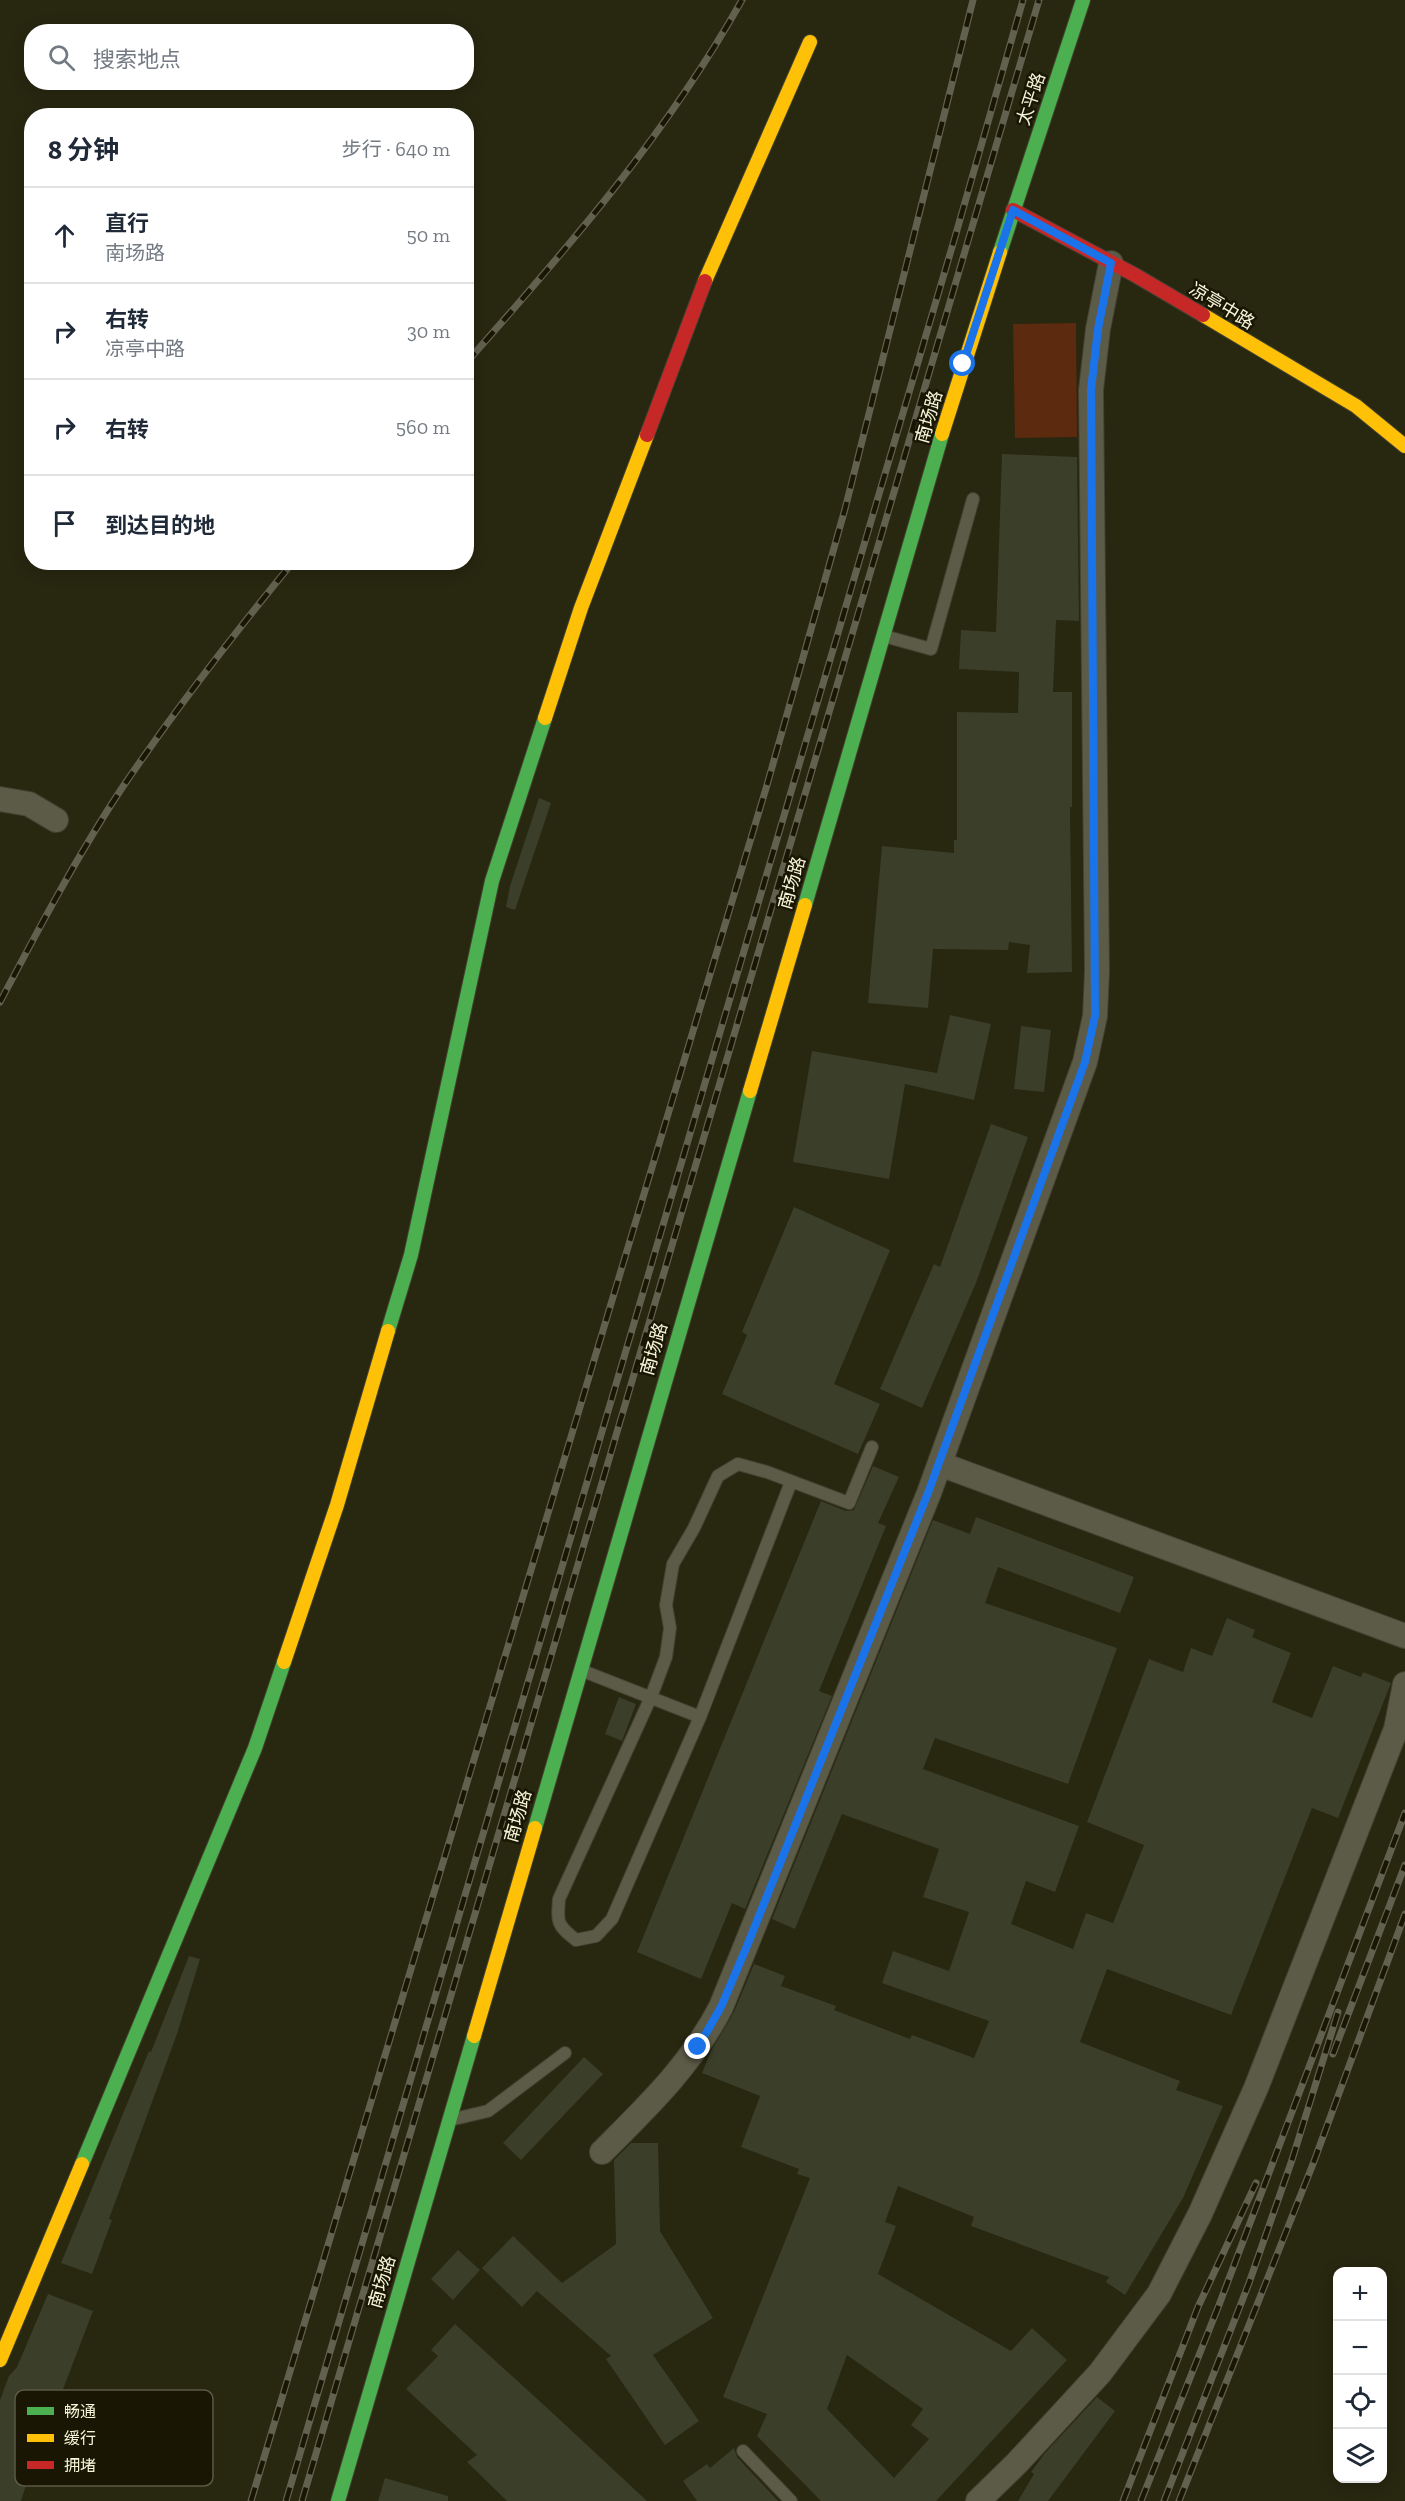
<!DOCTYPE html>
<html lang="zh">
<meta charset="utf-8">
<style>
:root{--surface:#fff;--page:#f6f6f7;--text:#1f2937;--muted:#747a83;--line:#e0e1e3}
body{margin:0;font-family:"Zilla Slab","Noto Sans SC",serif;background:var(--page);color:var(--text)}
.controls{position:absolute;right:18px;bottom:18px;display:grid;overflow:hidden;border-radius:12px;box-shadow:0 3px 15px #0003}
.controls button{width:54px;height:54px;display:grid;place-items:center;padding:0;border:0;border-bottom:2px solid var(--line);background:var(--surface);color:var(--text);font:30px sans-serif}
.stop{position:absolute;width:18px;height:18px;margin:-14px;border:4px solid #1a73e8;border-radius:50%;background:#fff}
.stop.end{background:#1a73e8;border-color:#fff;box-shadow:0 2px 6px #0008}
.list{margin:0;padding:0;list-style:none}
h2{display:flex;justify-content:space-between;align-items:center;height:78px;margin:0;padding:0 24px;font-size:26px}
h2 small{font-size:20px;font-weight:400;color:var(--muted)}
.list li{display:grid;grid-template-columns:39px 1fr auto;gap:18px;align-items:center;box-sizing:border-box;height:96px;padding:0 24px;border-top:2px solid var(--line)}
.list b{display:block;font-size:22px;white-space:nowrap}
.list p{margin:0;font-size:20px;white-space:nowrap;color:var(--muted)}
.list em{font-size:20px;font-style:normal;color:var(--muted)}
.icon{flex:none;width:33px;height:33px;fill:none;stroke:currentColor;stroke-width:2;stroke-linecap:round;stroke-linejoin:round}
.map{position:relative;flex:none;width:1405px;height:2501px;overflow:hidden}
.search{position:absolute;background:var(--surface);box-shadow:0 3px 15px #0003;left:24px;top:24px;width:450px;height:66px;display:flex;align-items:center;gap:15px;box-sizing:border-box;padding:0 21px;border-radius:24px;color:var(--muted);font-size:22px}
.panel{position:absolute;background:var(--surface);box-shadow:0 3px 15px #0003;left:24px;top:108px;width:450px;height:462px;border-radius:24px}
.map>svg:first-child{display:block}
.green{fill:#5b2a0f}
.building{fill:#3b3e29;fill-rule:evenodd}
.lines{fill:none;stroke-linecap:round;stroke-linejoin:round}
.lane-casing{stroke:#434131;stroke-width:14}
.street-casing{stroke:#434131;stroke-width:26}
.fast-casing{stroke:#434131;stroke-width:16}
.slow-casing{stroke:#434131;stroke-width:16}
.jam-casing{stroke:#434131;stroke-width:16}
.lane{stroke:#5c5b48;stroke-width:12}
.street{stroke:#5c5b48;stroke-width:24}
.fast{stroke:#4caf50;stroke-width:14}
.slow{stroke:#ffc107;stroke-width:14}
.jam{stroke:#c62828;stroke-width:14}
.rail-casing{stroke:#62614f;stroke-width:7}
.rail{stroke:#191703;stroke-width:4.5;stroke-dasharray:14;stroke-linecap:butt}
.route{stroke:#1a73e8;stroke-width:8}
.labels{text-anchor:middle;stroke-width:5;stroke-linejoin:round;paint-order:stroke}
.street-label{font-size:18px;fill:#f6f5d9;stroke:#191703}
.key{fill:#191703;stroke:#5b5a43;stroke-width:1.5}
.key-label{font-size:16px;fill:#f6f5d9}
</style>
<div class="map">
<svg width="1405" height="2501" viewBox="0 0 1405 2501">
<rect width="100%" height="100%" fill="#282710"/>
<path class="green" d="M1076 323 1077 437 1015 438 1013 324Z"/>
<path class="building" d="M1002 454 1077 457 1079 621 1056 620 1053 692H1072V807H1070L1072 972 1027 973 1030 945 1009 942 1008 950 933 949 928 1008 868 1003 882 846 954 853V840H957V712L1018 713 1019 672 959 669 961 630 996 632Z
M539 798 551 803 515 910 506 907 510 886Z
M950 1015 991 1024 974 1100 905 1084 889 1179 793 1162 812 1051 937 1073Z
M1021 1026 1051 1030 1044 1092 1014 1089Z
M991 1124 1028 1137 976 1283 922 1408 880 1389 934 1264 940 1267Z
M794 1207 890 1250 834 1384 880 1404 858 1454 722 1394 747 1335 742 1332Z
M873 1466 899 1477 878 1523 886 1526 819 1691 832 1696 745 1909 732 1903 701 1979 637 1952 821 1501 846 1511 854 1510Z
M976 1517 1134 1577 1120 1613 998 1567 985 1603 1117 1648 1068 1784 935 1738 923 1769 1079 1826 1055 1892 1026 1881 1011 1924 1073 1949 1086 1913 1113 1923 1144 1845 1087 1822 1149 1659 1183 1672 1191 1648 1212 1656 1227 1618 1255 1630 1252 1637 1291 1653 1272 1702 1312 1718 1333 1666 1361 1677 1363 1672 1391 1683 1338 1818 1312 1808 1231 2015 1107 1969 1080 2042 1180 2081 1176 2090 1223 2106 1183 2198 1125 2295 1106 2282 1109 2277 971 2226 974 2217 898 2186 885 2222 896 2226 878 2274 1011 2351 1032 2328 1067 2360 936 2501H821L757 2436 767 2414 723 2397 810 2178 797 2174 799 2169 741 2147 760 2096 702 2073 711 2051 734 2012 754 1964 785 1976 781 1986 836 2006 834 2010 910 2039 912 2035 974 2058 989 2021 882 1983 893 1951 949 1971 969 1912 923 1897 939 1849 842 1814 795 1929 772 1919 933 1520 970 1534ZM847 2355 923 2409 911 2425 929 2439 894 2478 827 2409Z
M619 1697 636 1704 622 1741 605 1734Z
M189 1956 200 1959 177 2034 109 2219 112 2220 92 2274 61 2263 149 2051 151 2052Z
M584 2057 603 2074 521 2160 503 2143Z
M631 2143H658L660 2231 713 2318 653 2355 699 2421 665 2445 606 2359 611 2356 537 2291 522 2307 482 2268 513 2236 562 2283 616 2244 614 2160Z
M458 2250 480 2270 453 2300 431 2279Z
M48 2294 93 2311 52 2418 48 2416 21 2501H0V2400L9 2376 17 2367Z
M455 2324 558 2418 647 2501H507L467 2462 477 2455 406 2389 438 2356 431 2350Z
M1097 2397 1115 2411 1048 2501H1018L1034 2474 1031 2472 1045 2453Z
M734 2448 737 2457 778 2501H697L683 2481 707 2464 710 2468Z
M385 2478 448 2496V2501H378Z"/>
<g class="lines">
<g class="lane-casing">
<path id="lane" d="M884 636 931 649 973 499
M791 1482 700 1717 612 1919 596 1936 576 1940C557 1925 557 1923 559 1899L651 1697 666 1657 670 1628 666 1605 673 1564 694 1528 718 1476 738 1464 767 1472 849 1503 872 1447
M583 1671 700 1717
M454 2119 488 2111 565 2053
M743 2451 791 2501"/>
</g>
<g class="street-casing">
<path id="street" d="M0 799 29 804 56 820
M940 1464 1405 1636
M602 2152C648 2106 691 2065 721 2007L929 1493 1085 1062 1095 1016 1097 971 1091 390 1098 329 1111 263
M978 2501 1017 2463 1100 2373 1159 2294 1200 2214 1256 2088 1396 1729 1405 1684"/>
</g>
<g class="fast-casing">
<path id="fast" d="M1000 252 1083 0
M805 905 942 434
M388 1331 411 1255 492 881 545 718
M535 1828 750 1091
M82 2164 255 1748 284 1662
M338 2501 474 2036"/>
</g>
<g class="slow-casing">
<path id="slow" d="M705 281 810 42
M1203 315 1356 406 1405 446
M942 434 1000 252
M545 718 581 608 647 435
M750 1091 805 905
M284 1662 337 1505 388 1331
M474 2036 535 1828
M0 2360 82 2164"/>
</g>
<g class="jam-casing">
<path id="jam" d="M1013 210 1135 275 1203 315
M647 435 705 281"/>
</g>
<use href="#lane" class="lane"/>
<use href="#street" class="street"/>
<use href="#fast" class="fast"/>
<use href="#slow" class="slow"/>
<use href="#jam" class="jam"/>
<g class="rail-casing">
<path id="rail" d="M466 363C567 249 667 134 742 0
M0 1002C38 930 77 856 122 788 175 710 233 635 293 562
M1333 2054 1405 1865
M251 2501 767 785 845 509 973 0
M286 2501 955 237 1023 0
M302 2501 1039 0
M1123 2501 1198 2307 1256 2183
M1141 2501 1219 2305 1405 1813
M1164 2501 1249 2283 1292 2160 1338 2012
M1179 2501 1313 2164 1405 1914"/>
</g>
<use href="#rail" class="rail"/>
</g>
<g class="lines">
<path class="route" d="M698 2047 721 2007 747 1946 928 1493 1085 1062 1095 1016 1091 390 1098 329 1111 263 1013 210 963 364"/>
</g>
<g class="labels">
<g class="street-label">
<text transform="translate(1031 99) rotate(-72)" y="6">太平路</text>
<text transform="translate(1222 306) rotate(31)" y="6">凉亭中路</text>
<text transform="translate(929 417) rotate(-74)" y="6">南场路</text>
<text transform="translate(792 883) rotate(-74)" y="6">南场路</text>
<text transform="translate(654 1349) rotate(-74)" y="6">南场路</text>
<text transform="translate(518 1816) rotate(-74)" y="6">南场路</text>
<text transform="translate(382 2282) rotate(-74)" y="6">南场路</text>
</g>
</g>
<rect x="15" y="2390" width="198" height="96" rx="9" class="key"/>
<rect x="27" y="2407" width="27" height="8" fill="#4caf50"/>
<rect x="27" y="2434" width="27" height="8" fill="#ffc107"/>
<rect x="27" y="2461" width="27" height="8" fill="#c62828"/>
<g class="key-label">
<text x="64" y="2417">畅通</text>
<text x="64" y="2444">缓行</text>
<text x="64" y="2471">拥堵</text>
</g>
</svg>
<div class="controls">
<button>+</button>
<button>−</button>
<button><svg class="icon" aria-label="locate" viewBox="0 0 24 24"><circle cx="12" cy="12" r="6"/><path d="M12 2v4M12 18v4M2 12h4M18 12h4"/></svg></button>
<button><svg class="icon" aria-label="layers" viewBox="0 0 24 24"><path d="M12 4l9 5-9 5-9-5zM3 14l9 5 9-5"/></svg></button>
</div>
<div class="stop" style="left:963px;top:364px"></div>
<div class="stop end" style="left:698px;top:2047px"></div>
<div class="search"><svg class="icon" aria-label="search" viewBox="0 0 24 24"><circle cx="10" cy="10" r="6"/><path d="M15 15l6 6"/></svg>搜索地点</div>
<section class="panel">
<h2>8 分钟<small>步行 · 640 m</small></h2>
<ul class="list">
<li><svg class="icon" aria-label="ahead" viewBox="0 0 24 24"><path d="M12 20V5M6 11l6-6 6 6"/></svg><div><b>直行</b><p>南场路</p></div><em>50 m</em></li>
<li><svg class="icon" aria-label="right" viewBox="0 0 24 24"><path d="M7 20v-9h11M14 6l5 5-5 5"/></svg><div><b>右转</b><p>凉亭中路</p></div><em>30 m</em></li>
<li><svg class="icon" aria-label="right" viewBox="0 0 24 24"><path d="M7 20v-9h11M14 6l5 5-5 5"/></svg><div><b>右转</b></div><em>560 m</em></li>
<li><svg class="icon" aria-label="arrive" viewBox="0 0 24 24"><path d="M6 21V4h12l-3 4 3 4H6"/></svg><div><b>到达目的地</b></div></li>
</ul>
</section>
</div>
